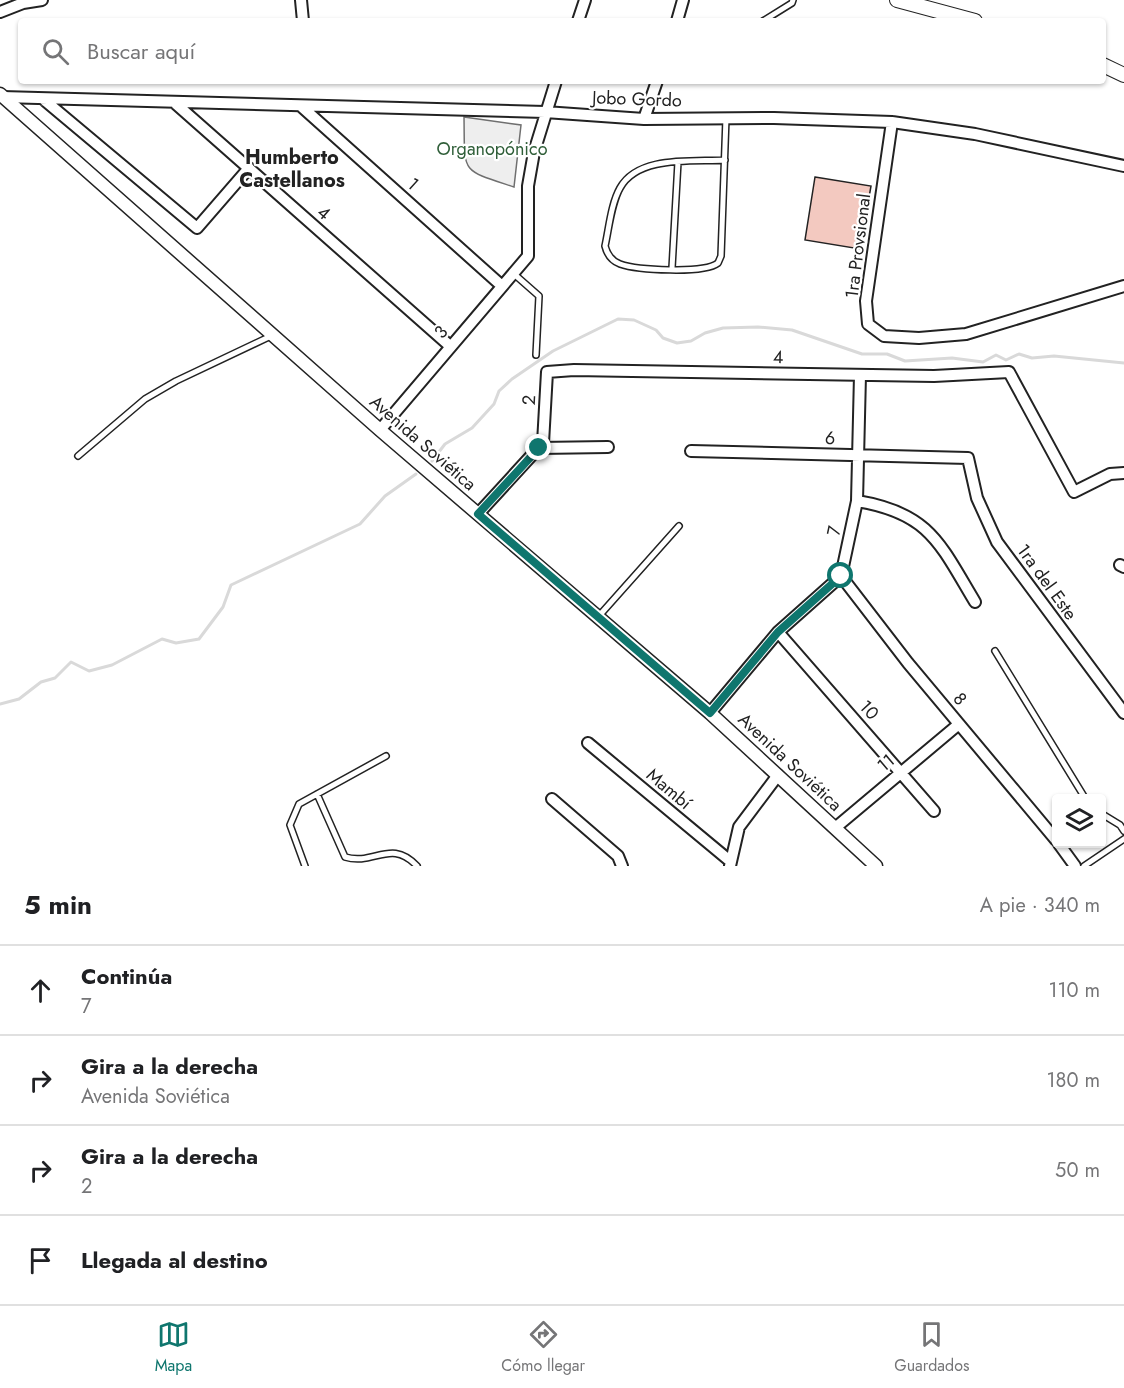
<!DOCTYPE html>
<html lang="es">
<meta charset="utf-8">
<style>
:root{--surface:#fff;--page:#f6f6f6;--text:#202124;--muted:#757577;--line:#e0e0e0;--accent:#0f766e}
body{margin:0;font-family:Jost,sans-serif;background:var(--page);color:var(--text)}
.controls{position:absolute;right:18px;bottom:18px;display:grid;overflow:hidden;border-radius:6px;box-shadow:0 2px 4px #0004}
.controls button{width:54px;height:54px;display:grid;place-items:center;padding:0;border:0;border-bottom:2px solid var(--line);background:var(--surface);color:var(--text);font:30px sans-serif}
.stop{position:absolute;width:18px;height:18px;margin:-14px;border:4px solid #0f766e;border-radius:50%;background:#fff}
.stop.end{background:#0f766e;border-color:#fff;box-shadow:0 2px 6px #0008}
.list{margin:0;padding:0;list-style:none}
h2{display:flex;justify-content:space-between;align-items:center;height:78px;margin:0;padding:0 24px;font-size:26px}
h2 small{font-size:20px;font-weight:400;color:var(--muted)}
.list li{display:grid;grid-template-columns:39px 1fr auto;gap:18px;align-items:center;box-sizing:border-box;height:90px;padding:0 24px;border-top:2px solid var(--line)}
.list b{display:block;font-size:22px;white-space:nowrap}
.list p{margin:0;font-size:20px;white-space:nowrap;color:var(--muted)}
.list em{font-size:20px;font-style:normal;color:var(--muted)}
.icon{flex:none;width:33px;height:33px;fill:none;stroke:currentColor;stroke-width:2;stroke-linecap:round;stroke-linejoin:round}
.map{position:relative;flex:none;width:1124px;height:866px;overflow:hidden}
.search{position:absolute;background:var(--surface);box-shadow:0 2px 4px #0004;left:18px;right:18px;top:18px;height:66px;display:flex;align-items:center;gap:15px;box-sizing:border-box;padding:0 21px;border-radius:6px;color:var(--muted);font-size:22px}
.sheet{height:438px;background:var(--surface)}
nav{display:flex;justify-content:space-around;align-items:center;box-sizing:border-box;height:84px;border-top:2px solid var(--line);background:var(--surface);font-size:16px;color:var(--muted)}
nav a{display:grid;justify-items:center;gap:3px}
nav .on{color:var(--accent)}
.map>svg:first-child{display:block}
.green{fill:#eee;stroke:#6f6f6f;stroke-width:1.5}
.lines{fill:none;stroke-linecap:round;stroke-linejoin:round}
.stream{stroke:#d9d9d9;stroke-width:3}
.building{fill:#f3c9c0;stroke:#222;stroke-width:1.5}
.service-casing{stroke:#222;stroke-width:8}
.minor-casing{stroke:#222;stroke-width:14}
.tertiary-casing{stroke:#222;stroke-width:15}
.secondary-casing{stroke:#222;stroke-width:16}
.service{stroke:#fff;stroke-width:5}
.minor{stroke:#fff;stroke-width:10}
.tertiary{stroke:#fff;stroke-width:12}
.secondary{stroke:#fff;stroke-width:14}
.route{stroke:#0f766e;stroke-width:8}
.labels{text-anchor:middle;stroke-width:4.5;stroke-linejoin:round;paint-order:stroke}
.street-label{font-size:18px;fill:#222;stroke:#fff}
.park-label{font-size:18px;fill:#2f5e38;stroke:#fff}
.neighbourhood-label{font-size:20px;font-weight:bold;fill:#222;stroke:#fff}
</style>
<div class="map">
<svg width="1124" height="866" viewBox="0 0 1124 866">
<rect width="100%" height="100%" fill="#fff"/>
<path class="green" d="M464 117 521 125 514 187C459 169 465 174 464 117Z"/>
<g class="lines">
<path class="stream" d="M432 461 445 444 472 428 494 404 499 391 512 379 553 351 618 319 634 320 656 330 663 338 677 343 691 341 705 333 723 328 758 327 792 330 862 354H887L905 361 952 358 983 362 996 355 1006 360 1019 354 1032 358 1054 356 1124 363
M0 704 19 699 41 682 55 678 71 662 89 671 112 665 162 639 176 643 199 639 223 607 231 585 360 524 385 496 416 474"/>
</g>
<path class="building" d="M815 177 871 186 860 249 805 240Z"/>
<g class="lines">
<g class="service-casing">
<path id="service" d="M763 21 792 3 793 0
M725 160C693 162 638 155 620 188 611 204 609 228 605 246 607 254 612 261 620 264 637 270 704 274 718 263L721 256 726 118
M672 268 678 162
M514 274 539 296 536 355
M78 456 145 399 176 381 271 336
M598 617 679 526
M995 651 1085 798
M317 794 345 857C374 866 391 838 417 866
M1102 814 1120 825 1124 831
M305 866 290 825 299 804 386 756
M1084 866 1124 839"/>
</g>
<g class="minor-casing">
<path id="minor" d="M301 0 303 21
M0 12 23 3 42 0
M578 21 585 0
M677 21 683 0
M2 97 545 112 644 119 774 118 892 122 975 134 1124 166
M43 99 197 228 249 168
M176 104 450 346
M302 107 502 286
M644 119 657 81
M892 122 866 301 868 324 884 336 919 338 966 334 1124 286
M380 430 528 256V186L534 152 556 81
M539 448 608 447
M691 451 968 458 977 498 997 542 1124 713
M857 501C930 513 940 544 975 602
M478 514 543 443 547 372 574 370 934 376 1009 372 1074 492 1110 474 1124 473
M1120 565 1124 567
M841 576 908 663 1056 840
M778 632 934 811
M710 713 778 632 841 576 857 501 860 375
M588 743 730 861
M552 799 618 856 622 866
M835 828 959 724
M1059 844 1075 866
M730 866 739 827 778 775"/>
</g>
<g class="tertiary-casing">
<path id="tertiary" d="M0 94 380 430 710 713 876 866"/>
</g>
<g class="secondary-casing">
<path id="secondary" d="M897 0 975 21
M1103 65 1124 75"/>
</g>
<use href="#service" class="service"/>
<use href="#minor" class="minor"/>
<use href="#tertiary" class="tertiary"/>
<use href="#secondary" class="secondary"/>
</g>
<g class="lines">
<path class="route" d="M539 448 478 514 710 713 778 632 841 576"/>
</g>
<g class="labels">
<g class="street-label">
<text transform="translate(637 99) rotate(2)" y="6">Jobo Gordo</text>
<text transform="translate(413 184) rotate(42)" y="6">1</text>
<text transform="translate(324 213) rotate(41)" y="6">4</text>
<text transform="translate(858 246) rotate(-83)" y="6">1ra Provsional</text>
<text transform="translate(441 332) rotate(-49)" y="6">3</text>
<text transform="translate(778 357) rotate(1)" y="6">4</text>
<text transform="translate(529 400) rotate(-87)" y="6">2</text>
<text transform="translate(830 438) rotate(1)" y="6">6</text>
<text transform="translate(423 443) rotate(41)" y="6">Avenida Soviética</text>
<text transform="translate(834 531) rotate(-78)" y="6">7</text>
<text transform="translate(1047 582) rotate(54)" y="6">1ra del Este</text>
<text transform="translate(960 699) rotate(50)" y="6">8</text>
<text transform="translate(869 710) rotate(48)" y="6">10</text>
<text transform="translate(790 762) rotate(43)" y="6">Avenida Soviética</text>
<text transform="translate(886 763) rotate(-40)" y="6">11</text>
<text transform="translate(669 789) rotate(40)" y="6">Mambí</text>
</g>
<g class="park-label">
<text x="492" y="155">Organopónico</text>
</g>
<g class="neighbourhood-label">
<text x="292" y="164">Humberto<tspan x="292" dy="23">Castellanos</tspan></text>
</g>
</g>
</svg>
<div class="controls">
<button><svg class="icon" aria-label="layers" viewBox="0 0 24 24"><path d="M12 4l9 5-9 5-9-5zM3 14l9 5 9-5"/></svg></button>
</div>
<div class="stop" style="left:841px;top:576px"></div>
<div class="stop end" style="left:539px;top:448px"></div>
<div class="search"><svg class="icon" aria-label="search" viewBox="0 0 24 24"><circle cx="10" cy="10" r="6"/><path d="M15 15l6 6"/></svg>Buscar aquí</div>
</div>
<section class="sheet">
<h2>5 min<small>A pie · 340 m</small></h2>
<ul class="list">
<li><svg class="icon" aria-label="ahead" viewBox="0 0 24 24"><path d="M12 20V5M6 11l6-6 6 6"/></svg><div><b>Continúa</b><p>7</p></div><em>110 m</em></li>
<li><svg class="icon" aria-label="right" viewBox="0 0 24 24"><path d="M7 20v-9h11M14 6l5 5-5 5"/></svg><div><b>Gira a la derecha</b><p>Avenida Soviética</p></div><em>180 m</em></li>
<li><svg class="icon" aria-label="right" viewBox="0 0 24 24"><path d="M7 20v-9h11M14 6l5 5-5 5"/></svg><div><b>Gira a la derecha</b><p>2</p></div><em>50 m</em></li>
<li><svg class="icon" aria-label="arrive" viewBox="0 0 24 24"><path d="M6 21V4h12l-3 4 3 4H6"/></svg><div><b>Llegada al destino</b></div></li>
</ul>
</section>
<nav>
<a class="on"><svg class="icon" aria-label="map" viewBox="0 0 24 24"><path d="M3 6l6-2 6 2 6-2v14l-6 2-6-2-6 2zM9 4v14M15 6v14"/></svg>Mapa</a>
<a><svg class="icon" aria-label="directions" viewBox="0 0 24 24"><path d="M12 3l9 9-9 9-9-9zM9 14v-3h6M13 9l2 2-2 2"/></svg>Cómo llegar</a>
<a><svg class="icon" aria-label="saved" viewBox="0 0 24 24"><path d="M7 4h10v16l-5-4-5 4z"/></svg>Guardados</a>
</nav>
